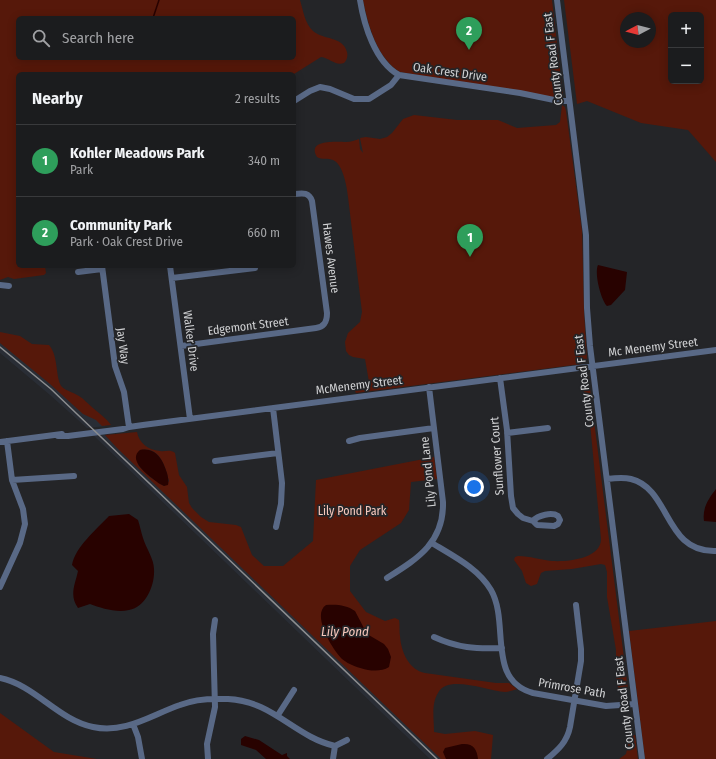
<!DOCTYPE html>
<meta charset="utf-8">
<style>
:root{--surface:#1b1c1e;--page:#242527;--text:#f1f3f6;--muted:#a0a1a4;--line:#393a3c;--accent:#f49e89}
body{margin:0;font-family:"Fira Sans Condensed",sans-serif;background:var(--page);color:var(--text)}
.controls{position:absolute;right:12px;top:12px;display:grid;overflow:hidden;border-radius:6px;box-shadow:0 2px 10px #0003}
.controls button{width:36px;height:36px;display:grid;place-items:center;padding:0;border:0;border-bottom:1px solid var(--line);background:var(--surface);color:var(--text);font:20px sans-serif}
.compass{position:absolute;left:620px;top:12px;width:36px;height:36px;border-radius:50%;background:var(--surface);box-shadow:0 2px 10px #0003;rotate:263deg}
.you{position:absolute;left:474px;top:487px;width:14px;height:14px;margin:-10px;border:3px solid #fff;border-radius:50%;background:#1a73e8;box-shadow:0 0 0 6px #1a73e833}
.badge{display:grid;place-items:center;width:26px;height:26px;border-radius:50%;background:var(--accent);color:#fff;font-size:13px;font-weight:700}
.pin{position:absolute;translate:-50% -33px;filter:drop-shadow(0 1px 2px #0008)}
.pin::after{content:'';position:absolute;top:21px;width:14px;height:12px;background:inherit;clip-path:polygon(0 0,100% 0,50% 100%)}
.list{margin:0;padding:0;list-style:none}
h2{display:flex;justify-content:space-between;align-items:center;height:52px;margin:0;padding:0 16px;font-size:17px}
h2 small{font-size:13px;font-weight:400;color:var(--muted)}
.list li{display:grid;grid-template-columns:26px 1fr auto;gap:12px;align-items:center;box-sizing:border-box;height:72px;padding:0 16px;border-top:1px solid var(--line)}
.list b{display:block;font-size:15px;white-space:nowrap}
.list p{margin:0;font-size:13px;white-space:nowrap;color:var(--muted)}
.list em{font-size:13px;font-style:normal;color:var(--muted)}
.icon{flex:none;width:22px;height:22px;fill:none;stroke:currentColor;stroke-width:2;stroke-linecap:round;stroke-linejoin:round}
.map{position:relative;flex:none;width:716px;height:759px;overflow:hidden}
.search{position:absolute;background:var(--surface);box-shadow:0 2px 10px #0003;left:16px;top:16px;width:280px;height:44px;display:flex;align-items:center;gap:10px;box-sizing:border-box;padding:0 14px;border-radius:6px;color:var(--muted);font-size:15px}
.panel{position:absolute;background:var(--surface);box-shadow:0 2px 10px #0003;left:16px;top:72px;width:280px;height:196px;border-radius:6px}
.map>svg:first-child{display:block}
.built{fill:#292d35}
.green{fill:#56180a;fill-rule:evenodd}
.water{fill:#280200}
.lines{fill:none;stroke-linecap:round;stroke-linejoin:round}
.stream{stroke:#280200;stroke-width:1.5}
.minor{stroke:#596986;stroke-width:6}
.rail{stroke:#8c8d8f;stroke-width:1.5}
.labels{text-anchor:middle;stroke-width:3.5;stroke-linejoin:round;paint-order:stroke}
.street-label{font-size:12px;fill:#d1d2d4;stroke:#242528}
.park-label{font-size:12px;fill:#f9c9bd;stroke:#242528}
.water-label{font-size:13px;font-style:italic;fill:#f7c7bb;stroke:#242528}
</style>
<div class="map">
<svg width="716" height="759" viewBox="0 0 716 759">
<rect width="100%" height="100%" fill="#242528"/>
<path class="built" d="M0 342 93 413 106 426 87 428 50 395 0 353Z
M104 434 443 759H430L93 435Z"/>
<path class="green" d="M0 0H300C303 10 305 24 313 31 323 40 343 36 347 52 348 56 347 60 344 63 335 66 330 58 321 57L294 74H18V266H45L46 273 44 275 14 279 8 277 0 280ZM18 18H294V58H18Z
M363 0H552L563 96 560 99 400 72C377 58 368 25 363 0Z
M564 0H716V162L688 130 641 123 587 101 577 104ZM671 15H701V81H671ZM626 18H650V42H626Z
M562 105 565 107 566 111 582 231 584 312 587 360 581 364 356 393 354 389 366 387 369 382 365 359 353 357 349 355 346 351 345 342 348 333 360 322 362 312 348 197C347 187 343 164 333 160 328 158 322 160 317 157 306 139 338 142 346 142 351 142 355 140 359 139L360 149 363 153 360 138 366 137 380 139 387 137 392 133 403 119 414 115 457 120H498L517 128 556 125 560 122Z
M0 332 20 336 32 344 49 345C59 356 55 379 62 387 66 391 73 392 79 396 84 399 88 404 93 408 100 414 106 418 111 425L102 426 96 420 83 414 50 384 0 343Z
M582 373H588L628 690 619 689 616 683V650L607 597V572L605 565 601 564 572 569 545 571 541 573 537 584 531 586 526 583 522 571 514 560 515 557 518 556C530 556 541 560 552 561 567 562 601 559 601 539L590 423 583 388Z
M137 432C139 443 148 450 160 451 165 452 170 449 175 453L179 475 187 487 189 503 192 508 201 517 209 522 236 525 241 527 252 555 264 566H283L313 541 316 480 434 457 437 479 411 482 409 510 401 523 360 550 350 566V591L366 612 385 621 395 618 399 620C400 625 399 630 400 636 401 652 409 670 425 673L496 683H509L517 689C513 690 509 692 505 692 488 691 447 674 438 693 431 704 434 719 434 732L445 734 475 731 493 735 491 759H441L117 448 105 435ZM140 450C160 446 165 466 169 481L164 486 150 477 138 465 139 451Z
M716 621V759H645L629 631Z
M0 713 54 752 97 759H0Z
M635 735 638 759H619L626 754 630 736Z"/>
<path class="water" d="M598 265 627 272 625 290 611 305 607 306C601 300 594 273 598 265Z
M140 450C156 447 163 460 167 473 168 477 169 481 168 485L164 486 160 484C152 478 126 461 140 450Z
M716 489V522L704 521C702 508 709 498 716 489Z
M129 514 138 520C140 526 141 532 143 538 146 548 154 559 154 569 155 585 146 607 129 610 116 613 101 608 90 604L78 608C69 595 75 585 78 571L72 565C75 547 97 529 109 516Z
M326 605C336 604 347 605 355 611L367 634 384 644 388 649 391 657 389 667C383 671 375 671 368 670 359 668 349 665 342 659 333 650 311 615 326 605Z
M245 736 259 740 282 755 287 753V756L290 759H266L256 750 241 745V739Z
M462 744C473 743 477 749 478 759H446L443 752 445 748Z"/>
<g class="lines">
<path class="stream" d="M153 18 159 0"/>
<path class="minor" d="M360 0C364 25 375 62 399 75L520 93 559 101H569
M557 0 586 235 587 308 590 346 642 759
M294 101 310 91 320 87 330 89 354 99H369L391 85 399 75
M102 266 115 366 124 392 129 427
M170 266 190 419
M78 272 102 269
M172 278 255 268
M0 285 9 286
M181 346 316 328C324 327 327 322 327 313L312 201C309 192 303 193 294 194
M500 378 507 430 511 496 513 508 518 514 523 518 533 521 537 525 554 526 558 524 560 520 558 516C552 512 538 515 533 521
M273 408 282 483 281 504 276 527
M507 433 548 428
M58 436H68L123 429 129 427 143 425 716 350
M349 441 360 438 434 428
M0 442 62 434
M215 461 278 453
M607 479C615 478 623 477 631 479 671 489 664 553 716 551
M12 480 74 476
M432 543C453 556 478 568 491 590 510 623 486 680 533 693L606 706 635 704
M387 578C417 559 444 543 443 502L429 387
M0 587 20 543 25 524 23 509 12 480 7 441
M434 637C458 648 475 649 502 648
M0 678C35 685 58 720 93 727 125 734 151 715 180 705 195 699 212 698 228 699 273 701 295 737 335 746L347 740
M278 715 294 690
M133 724 138 737 142 759
M208 759 207 744 215 707 213 634 215 620
M333 759 335 746
M547 759C558 750 567 742 570 727L581 661V649L576 605"/>
<path class="rail" d="M0 347 51 389 77 414 437 759"/>
</g>
<g class="labels">
<g class="street-label">
<text transform="translate(553 59) rotate(-97)" y="4">County Road F East</text>
<text transform="translate(450 72) rotate(8)" y="4">Oak Crest Drive</text>
<text transform="translate(331 258) rotate(83)" y="4">Hawes Avenue</text>
<text transform="translate(248 326) rotate(-7)" y="4">Edgemont Street</text>
<text transform="translate(191 341) rotate(83)" y="4">Walker Drive</text>
<text transform="translate(123 346) rotate(82)" y="4">Jay Way</text>
<text transform="translate(653 347) rotate(-7)" y="4">Mc Menemy Street</text>
<text transform="translate(584 381) rotate(-97)" y="4">County Road F East</text>
<text transform="translate(359 385) rotate(-7)" y="4">McMenemy Street</text>
<text transform="translate(497 456) rotate(-94)" y="4">Sunflower Court</text>
<text transform="translate(428 472) rotate(-96)" y="4">Lily Pond Lane</text>
<text transform="translate(572 688) rotate(10)" y="4">Primrose Path</text>
<text transform="translate(624 703) rotate(-97)" y="4">County Road F East</text>
</g>
<g class="park-label">
<text x="352" y="515">Lily Pond Park</text>
</g>
<g class="water-label">
<text x="345" y="636">Lily Pond</text>
</g>
</g>
</svg>
<div class="controls">
<button>+</button>
<button>−</button>
</div>
<svg class="compass" viewBox="-18 -18 36 36"><path d="M0-13l5 13h-10z" fill="#e53935"/><path d="M0 13l5-13h-10z" fill="#a0a1a4"/></svg>
<div class="you"></div>
<div class="pin badge" style="left:470px;top:257px;background:#2e9e5b">1</div>
<div class="pin badge" style="left:469px;top:50px;background:#2e9e5b">2</div>
<div class="search"><svg class="icon" aria-label="search" viewBox="0 0 24 24"><circle cx="10" cy="10" r="6"/><path d="M15 15l6 6"/></svg>Search here</div>
<section class="panel">
<h2>Nearby<small>2 results</small></h2>
<ul class="list">
<li><span class="badge" style="background:#2e9e5b">1</span><div><b>Kohler Meadows Park</b><p>Park</p></div><em>340 m</em></li>
<li><span class="badge" style="background:#2e9e5b">2</span><div><b>Community Park</b><p>Park · Oak Crest Drive</p></div><em>660 m</em></li>
</ul>
</section>
</div>
